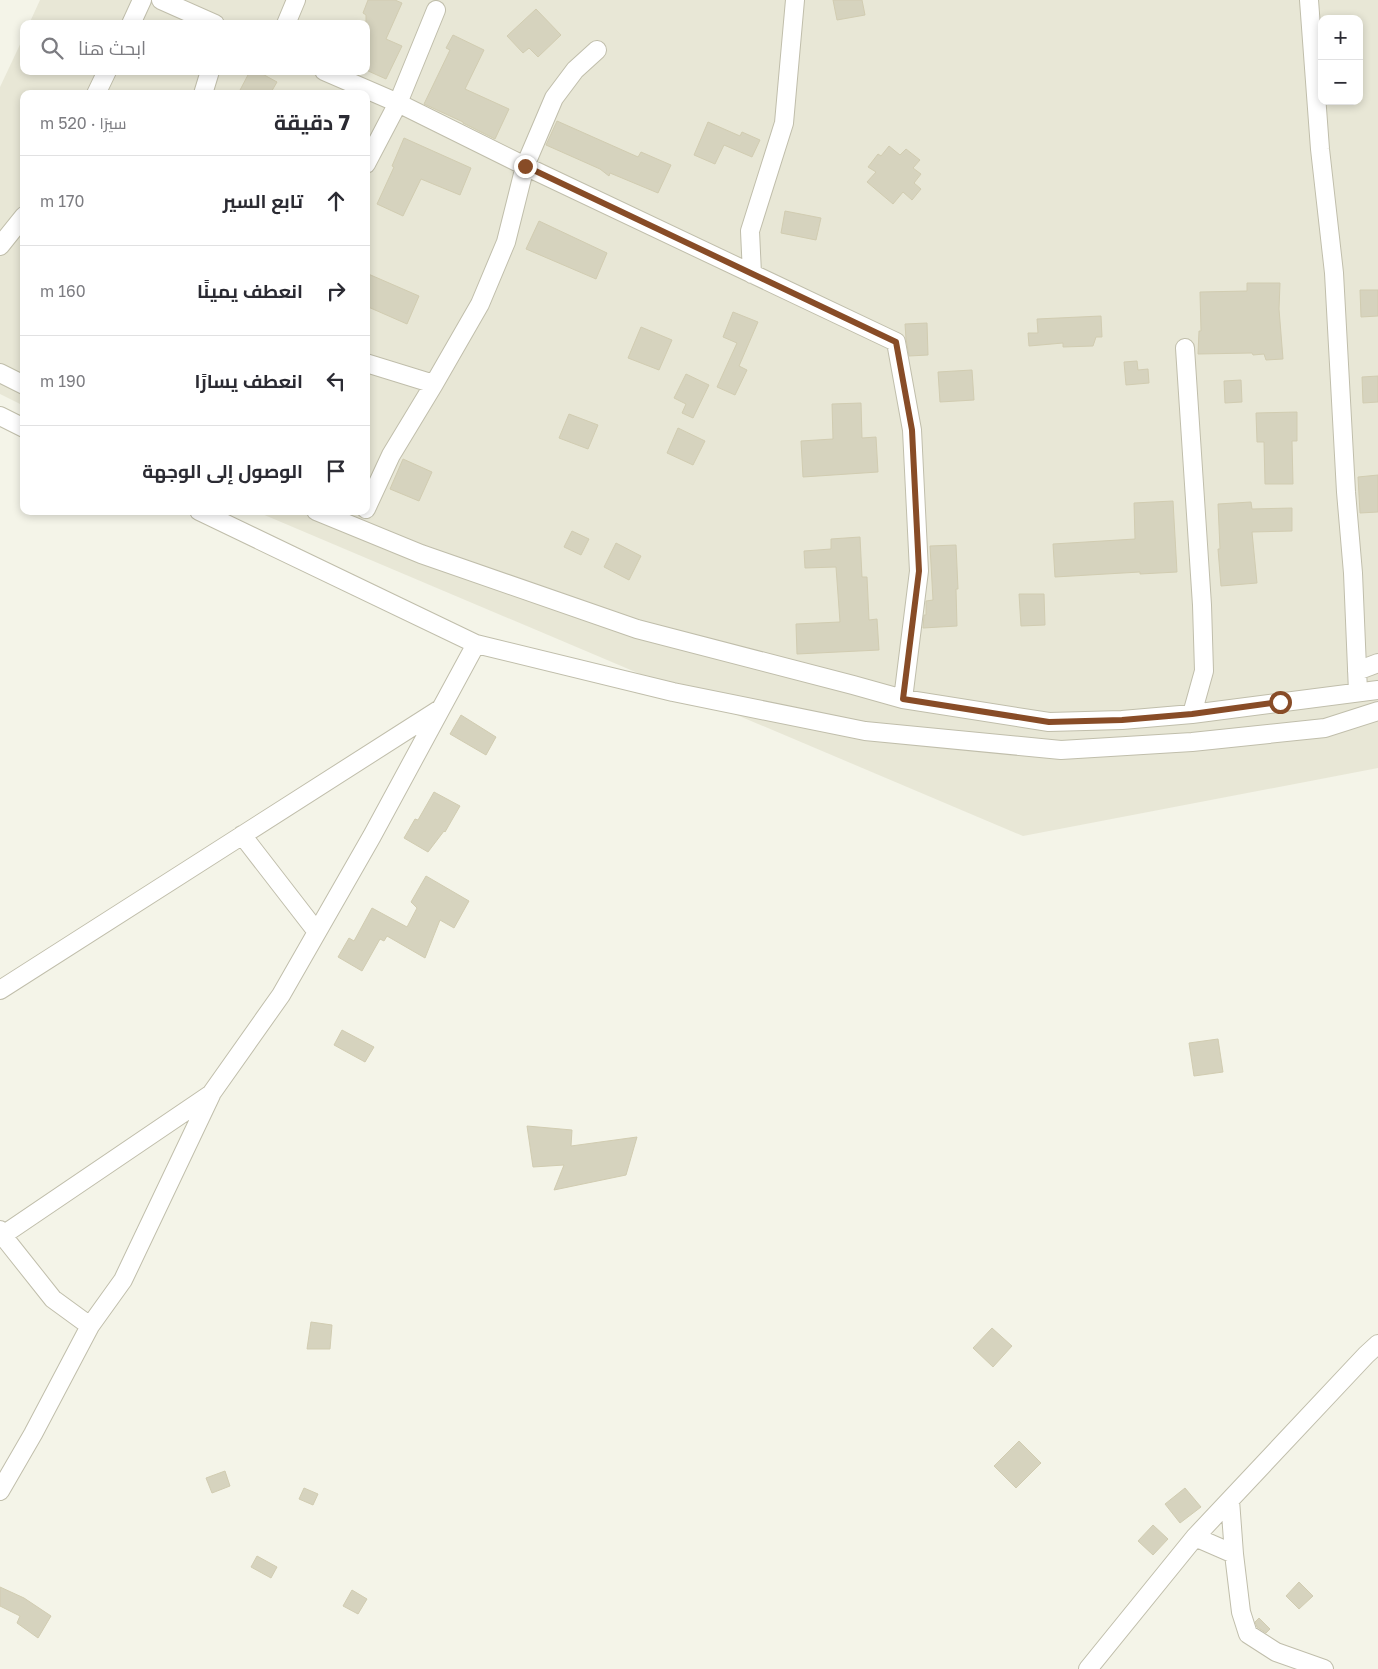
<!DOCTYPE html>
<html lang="ar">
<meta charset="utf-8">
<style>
:root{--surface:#fff;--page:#f2f2f3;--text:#2b2b33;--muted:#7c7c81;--line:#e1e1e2}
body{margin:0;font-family:"Golos Text",Cairo,sans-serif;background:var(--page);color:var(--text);direction:rtl}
.controls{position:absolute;right:15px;top:15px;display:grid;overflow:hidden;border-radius:10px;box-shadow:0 2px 8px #0003}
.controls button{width:45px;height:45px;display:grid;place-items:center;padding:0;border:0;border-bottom:1px solid var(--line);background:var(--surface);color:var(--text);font:25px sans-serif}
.stop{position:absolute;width:15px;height:15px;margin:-11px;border:4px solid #884c27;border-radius:50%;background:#fff}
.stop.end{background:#884c27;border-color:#fff;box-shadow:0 1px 5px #0008}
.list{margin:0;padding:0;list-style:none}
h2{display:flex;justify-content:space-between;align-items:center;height:65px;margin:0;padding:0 20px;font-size:21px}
h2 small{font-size:16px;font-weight:400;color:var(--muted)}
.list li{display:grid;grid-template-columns:32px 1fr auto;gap:15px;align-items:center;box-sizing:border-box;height:90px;padding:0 20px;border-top:1px solid var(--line)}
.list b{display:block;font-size:19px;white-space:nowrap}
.list em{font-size:16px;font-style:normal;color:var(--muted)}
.icon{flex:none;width:28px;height:28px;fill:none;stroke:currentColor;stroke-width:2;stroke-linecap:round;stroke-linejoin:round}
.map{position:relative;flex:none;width:1378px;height:1669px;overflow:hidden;direction:ltr}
.search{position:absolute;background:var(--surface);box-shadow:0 2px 8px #0003;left:20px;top:20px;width:350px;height:55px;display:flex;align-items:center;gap:12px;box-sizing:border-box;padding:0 18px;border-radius:10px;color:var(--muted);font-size:19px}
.panel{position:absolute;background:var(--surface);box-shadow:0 2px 8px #0003;left:20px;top:90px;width:350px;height:425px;border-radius:10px;direction:rtl}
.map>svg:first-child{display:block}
.residential{fill:#e8e7d6;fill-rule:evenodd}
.building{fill:#d6d3be;stroke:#d1ccb1}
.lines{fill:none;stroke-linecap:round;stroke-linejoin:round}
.minor-casing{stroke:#c0beab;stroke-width:20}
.minor{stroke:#fff;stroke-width:18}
.route{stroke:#884c27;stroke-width:6}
</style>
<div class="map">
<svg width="1378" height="1669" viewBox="0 0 1378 1669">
<rect width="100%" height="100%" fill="#f4f4e8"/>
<path class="residential" d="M40 0H1378V768L1023 836 255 511H366V94H24V406L0 394V87L24 36V71H366V24H29ZM1322 19H1359V101H1322Z"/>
<path class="building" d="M368 0H395L402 3 386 39 402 46 386 79 366 70V15L363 13Z
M833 0H862L865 15 837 20Z
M536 9 561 35 538 57 529 48 523 53 507 36Z
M453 35 484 50 465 89 509 109 495 139 463 123V122L424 104 450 50 446 48Z
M250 71H257L277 82 270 94H238Z
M557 121 638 157 641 152 671 165 658 193 610 173 609 176 600 169 546 145Z
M708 122 740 136 742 132 760 140 752 157 724 145 715 164 694 155Z
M404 138 471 168 460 195 421 179 403 216 377 204 394 167 392 166Z
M889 146 900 155 906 149 920 160 913 168 921 174 914 183 921 189 912 200 903 192 893 204 867 182 876 172 868 167 878 154 881 156Z
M785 211 821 218 816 240 781 233Z
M539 221 607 253 596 279 526 249Z
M366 273 419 296 407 324 366 306Z
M1247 283H1280L1279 309 1283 359 1266 360 1264 354 1253 355 1252 353 1198 354 1199 331H1201L1200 292 1247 291Z
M1360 290H1378V316L1361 317Z
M733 312 758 322 739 366 747 370 735 395 717 387 737 343 723 337Z
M1101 316 1102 337H1096L1093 346 1063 347V343L1029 346 1028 333H1038L1037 319Z
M927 323 928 355 909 356 906 339 905 324Z
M641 327 672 340 659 370 628 358Z
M1137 361 1138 370 1148 369 1149 383 1126 385 1124 362Z
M972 370 974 400 940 402 938 372Z
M686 374 709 385 693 418 682 413 686 404 674 398Z
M1378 376V402L1363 403 1362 377Z
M1241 380 1242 402 1225 403 1224 381Z
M861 403 862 438 876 437 878 472 803 477 801 441 833 439 832 404Z
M1297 412V441H1292L1293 484H1265L1264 442H1257L1256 413Z
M569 414 598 425 588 449 559 438Z
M678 428 705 441 693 465 667 453Z
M403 459 432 472 419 501 390 489Z
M1378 475V512L1360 513 1358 477Z
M1173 501 1177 572 1140 574V572L1055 577 1053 544 1135 539 1134 503Z
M1251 502 1252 509 1292 508V531L1252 532 1257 583 1221 586 1218 549H1220L1218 504Z
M572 531 589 539 581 555 564 547Z
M860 537 862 577H867L869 620 877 619 879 650 797 654 796 624 840 622 836 567 805 568 804 551 831 549V539Z
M616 543 641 556 629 580 604 567Z
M956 545 958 589H956L957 626 923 628 924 615H926V601L933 600 930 546Z
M1019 594H1044L1045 625 1021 626Z
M461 715 496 737 486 755 450 734Z
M434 792 460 806 445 832 444 831 428 852 404 838 415 819 418 820Z
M426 876 469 901 454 928 440 920 425 958 387 936 384 941 380 939 362 971 338 957 349 938 354 941 372 908 407 927 417 908 411 902Z
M342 1030 374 1047 365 1062 334 1045Z
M1218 1039 1223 1072 1194 1076 1189 1043Z
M527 1126 572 1130 571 1146 637 1137 626 1175 554 1190 564 1165 533 1167Z
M311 1322 332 1325 330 1349H307Z
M992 1328 1012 1346 993 1367 973 1348Z
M1019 1441 1041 1463 1016 1488 994 1466Z
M225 1471 230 1486 212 1493 206 1478Z
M304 1488 318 1494 313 1505 299 1499Z
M1185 1488 1201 1507 1180 1523 1165 1504Z
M1153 1525 1168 1539 1153 1555 1138 1541Z
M257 1556 277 1567 271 1578 251 1567Z
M1299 1582 1313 1596 1299 1609 1286 1596Z
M0 1587 24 1598 51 1616 38 1638 17 1623 20 1616 0 1606Z
M352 1590 367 1599 358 1614 343 1606Z
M1259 1618 1270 1629 1266 1633 1257 1627 1255 1622Z"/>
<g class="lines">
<g class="minor-casing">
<path id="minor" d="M161 0 215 24
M1309 0 1320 149 1334 273 1346 492 1353 573 1358 692
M131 24 142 0
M286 24 296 0
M324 71 398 103 525 166 896 342 912 430 919 571 903 699
M96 94 107 71
M203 94 210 71
M366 164 398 103 436 10
M0 246 24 216
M752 274 750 231 784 123 795 0
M1185 348 1202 605 1204 671 1192 714
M366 363 434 384
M0 373 24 385
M0 416 24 428
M366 509 391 455 434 384 480 304 506 242 525 166 554 98 575 70 597 50
M199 511 476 644 673 692 865 731 1061 750 1192 742 1325 728 1378 711
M316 511 421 554 637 629 853 685 903 699 1049 722 1122 720 1192 714 1378 690
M1357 671 1378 663
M242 835 317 932
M0 990 440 709
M0 1230 3 1236 53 1299 90 1326 33 1434 0 1491
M0 1237 211 1094 281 995 372 836 476 644
M90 1326 123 1280 211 1095
M1195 1537 1234 1554 1230 1500
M1234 1554 1241 1612 1248 1634 1276 1652 1324 1669
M1088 1669 1195 1537 1366 1355 1378 1344"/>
</g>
<use href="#minor" class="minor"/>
</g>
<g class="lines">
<path class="route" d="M525 166 896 342 912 430 919 571 903 699 1049 722 1122 720 1192 714 1280 702"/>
</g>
</svg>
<div class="controls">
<button>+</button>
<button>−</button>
</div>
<div class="stop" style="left:1280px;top:702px"></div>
<div class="stop end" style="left:525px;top:166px"></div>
<div class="search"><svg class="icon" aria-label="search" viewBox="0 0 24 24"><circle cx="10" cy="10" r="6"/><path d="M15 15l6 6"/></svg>ابحث هنا</div>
<section class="panel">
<h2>7 دقيقة<small>سيرًا · 520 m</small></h2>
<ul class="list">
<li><svg class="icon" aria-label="ahead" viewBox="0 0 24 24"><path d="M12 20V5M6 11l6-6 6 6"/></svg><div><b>تابع السير</b></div><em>170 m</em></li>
<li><svg class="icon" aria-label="right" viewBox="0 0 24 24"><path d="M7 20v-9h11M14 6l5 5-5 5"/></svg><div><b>انعطف يمينًا</b></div><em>160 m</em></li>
<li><svg class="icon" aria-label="left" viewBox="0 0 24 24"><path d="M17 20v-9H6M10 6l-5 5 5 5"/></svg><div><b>انعطف يسارًا</b></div><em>190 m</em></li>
<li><svg class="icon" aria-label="arrive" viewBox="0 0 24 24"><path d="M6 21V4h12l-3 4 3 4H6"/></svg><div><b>الوصول إلى الوجهة</b></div></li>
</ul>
</section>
</div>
